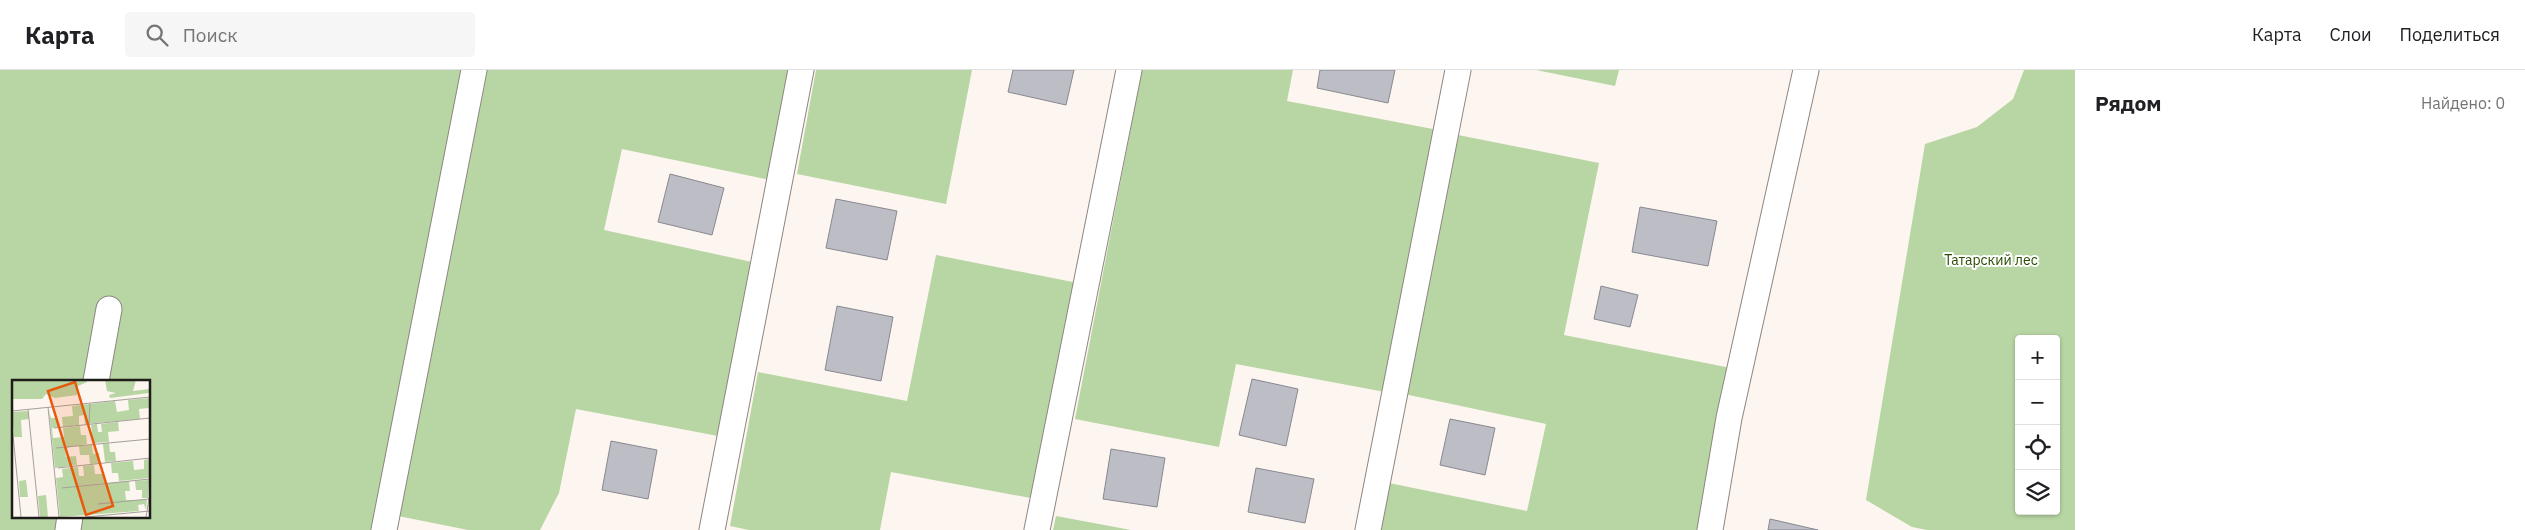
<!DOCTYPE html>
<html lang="ru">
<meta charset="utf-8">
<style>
:root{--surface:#fff;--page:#f6f6f6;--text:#202124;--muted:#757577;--line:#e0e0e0}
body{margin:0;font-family:"IBM Plex Sans",sans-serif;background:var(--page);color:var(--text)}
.controls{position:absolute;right:15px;bottom:15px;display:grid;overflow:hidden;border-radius:5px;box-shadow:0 1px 4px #0004}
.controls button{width:45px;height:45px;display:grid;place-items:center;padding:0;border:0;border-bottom:1px solid var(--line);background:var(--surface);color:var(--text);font:25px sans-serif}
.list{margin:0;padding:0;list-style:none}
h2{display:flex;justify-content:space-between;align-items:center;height:65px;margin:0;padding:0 20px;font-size:21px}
h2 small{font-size:16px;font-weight:400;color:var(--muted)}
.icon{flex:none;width:28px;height:28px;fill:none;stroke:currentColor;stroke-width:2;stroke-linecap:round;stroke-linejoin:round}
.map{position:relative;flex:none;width:2075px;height:460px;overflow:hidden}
header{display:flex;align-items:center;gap:30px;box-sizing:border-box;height:70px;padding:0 25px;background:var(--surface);border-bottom:1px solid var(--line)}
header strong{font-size:24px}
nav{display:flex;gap:28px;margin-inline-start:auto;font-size:18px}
.search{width:350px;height:45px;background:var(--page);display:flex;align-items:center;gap:12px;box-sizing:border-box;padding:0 18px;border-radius:5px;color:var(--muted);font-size:19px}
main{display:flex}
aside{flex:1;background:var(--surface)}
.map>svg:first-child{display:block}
.green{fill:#b8d6a4;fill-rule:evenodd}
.building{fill:#bdbdc6;stroke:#888891}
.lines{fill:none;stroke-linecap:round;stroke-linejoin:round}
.street-casing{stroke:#8d8680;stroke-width:27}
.street{stroke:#fff;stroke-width:25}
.labels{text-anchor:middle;stroke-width:4;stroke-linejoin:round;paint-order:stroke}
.park-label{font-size:14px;fill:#284c00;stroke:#fff}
.inset-road{fill:none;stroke:#a49f9a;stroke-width:1}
.view{fill:#e8590c;fill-opacity:0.15;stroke:#e8590c;stroke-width:2.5}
.inset-edge{fill:none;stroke:#1f1d1a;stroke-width:2.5}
</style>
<header>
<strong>Карта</strong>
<div class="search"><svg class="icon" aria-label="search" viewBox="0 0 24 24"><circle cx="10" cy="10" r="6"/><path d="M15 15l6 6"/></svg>Поиск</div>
<nav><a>Карта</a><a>Слои</a><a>Поделиться</a></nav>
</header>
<main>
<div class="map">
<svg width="2075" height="460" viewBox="0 0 2075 460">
<rect width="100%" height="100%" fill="#fdf5ef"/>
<path class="green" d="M0 0H469L378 460H72L75 446H149V311H14V446H61L59 460H0Z
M484 0H790L770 110 622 79 604 160 752 192 718 366 576 339 559 423 540 460H468L398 446Z
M816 0H972L946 134 797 104Z
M1142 0H1293L1287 31 1438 60 1385 322 1236 294 1219 377 1075 349Z
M1536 0H1619L1615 16Z
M2024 0H2075V460H1927L1912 457 1866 430 1925 74 1977 57 2013 29ZM2019 269H2056V441H2019Z
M1453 64 1599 93 1564 265 1731 298 1699 460H1379L1389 413 1527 441 1546 354 1404 324Z
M936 185 1078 213 1036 429 891 402 880 460H749L730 456 758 302 907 331Z
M1056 446 1131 460H1053Z"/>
<path class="building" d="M1013 0H1074L1066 35 1008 22Z
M1320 0H1395L1388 33 1317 18Z
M670 104 724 118 712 165 658 152Z
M836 129 897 141 887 190 826 178Z
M1640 137 1717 151 1708 196 1632 182Z
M1601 216 1638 225 1630 257 1594 249Z
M837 236 893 247 881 311 825 300Z
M1252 309 1298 319 1286 376 1239 365Z
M1450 349 1495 358 1485 405 1440 395Z
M611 371 657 380 648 429 602 420Z
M1111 379 1165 388 1157 437 1103 429Z
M1256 398 1314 409 1305 453 1248 442Z
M1770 449 1818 460H1768Z"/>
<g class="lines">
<g class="street-casing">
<path id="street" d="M96 311 109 239
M68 460 70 446
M384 460 474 0
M712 460 801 0
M1037 460 1129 0
M1368 460 1458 0
M1710 460 1729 348 1806 0"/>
</g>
<use href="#street" class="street"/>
</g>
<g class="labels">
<g class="park-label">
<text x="1991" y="195">Татарский лес</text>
</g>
</g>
<g transform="translate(12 310)">
<rect width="138" height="138" fill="#fdf5ef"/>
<path d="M0 0H73L75 2 66 6 65 15 43 18 34 14 30 19H0ZM93 0H124L121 11 137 9V13L98 18 97 15 104 13 95 11ZM137 18V28L127 29 128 39 73 44 72 35 67 36V45L51 47 50 37 61 36 60 26 103 21 105 32 117 30 116 20ZM37 30 39 38H45L46 47 40 48 41 58 52 57 51 48 68 46 69 55H74L75 64 53 68 54 77 64 76 65 85 43 88ZM16 31 17 39 9 40 10 57H2L0 32ZM106 42 107 51 96 52 97 62 81 63 79 45 85 44 86 52H90L89 44ZM97 63 98 72H103L104 81 93 82 91 64ZM80 65 81 74 87 73 88 83 78 84 77 75H68L67 66ZM137 79V98L107 101 106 93H100L99 83 121 81 122 90 132 89V80ZM82 85 83 94H92L93 103 49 108 117 101 118 111H113L114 120H135L134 130 132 124 126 125 127 131 48 137 44 98 51 97 50 89 66 87 67 96H72L71 86ZM14 100 16 117H8L7 101ZM137 100 136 118H130V110H124L123 101ZM34 115 36 137H45H28L26 116Z" fill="#b8d6a4"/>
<path class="inset-road" d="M36 27 47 137M16 29 27 137M0 31 138 17M77 44 78 24M0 45 9 137M42 48 138 38M44 68 138 59M46 88 138 78M50 108 138 99M86 124 137 119M74 137 138 131M134 137 138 113"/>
<path class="view" d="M63 2 101 126 74 135 36 11Z"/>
<rect width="138" height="138" class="inset-edge"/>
</g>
</svg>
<div class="controls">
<button>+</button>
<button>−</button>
<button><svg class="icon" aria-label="locate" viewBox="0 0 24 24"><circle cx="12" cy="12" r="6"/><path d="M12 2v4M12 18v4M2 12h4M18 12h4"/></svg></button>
<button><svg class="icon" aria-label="layers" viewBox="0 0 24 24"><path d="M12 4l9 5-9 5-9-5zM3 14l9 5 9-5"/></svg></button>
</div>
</div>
<aside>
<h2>Рядом<small>Найдено: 0</small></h2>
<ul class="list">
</ul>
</aside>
</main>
